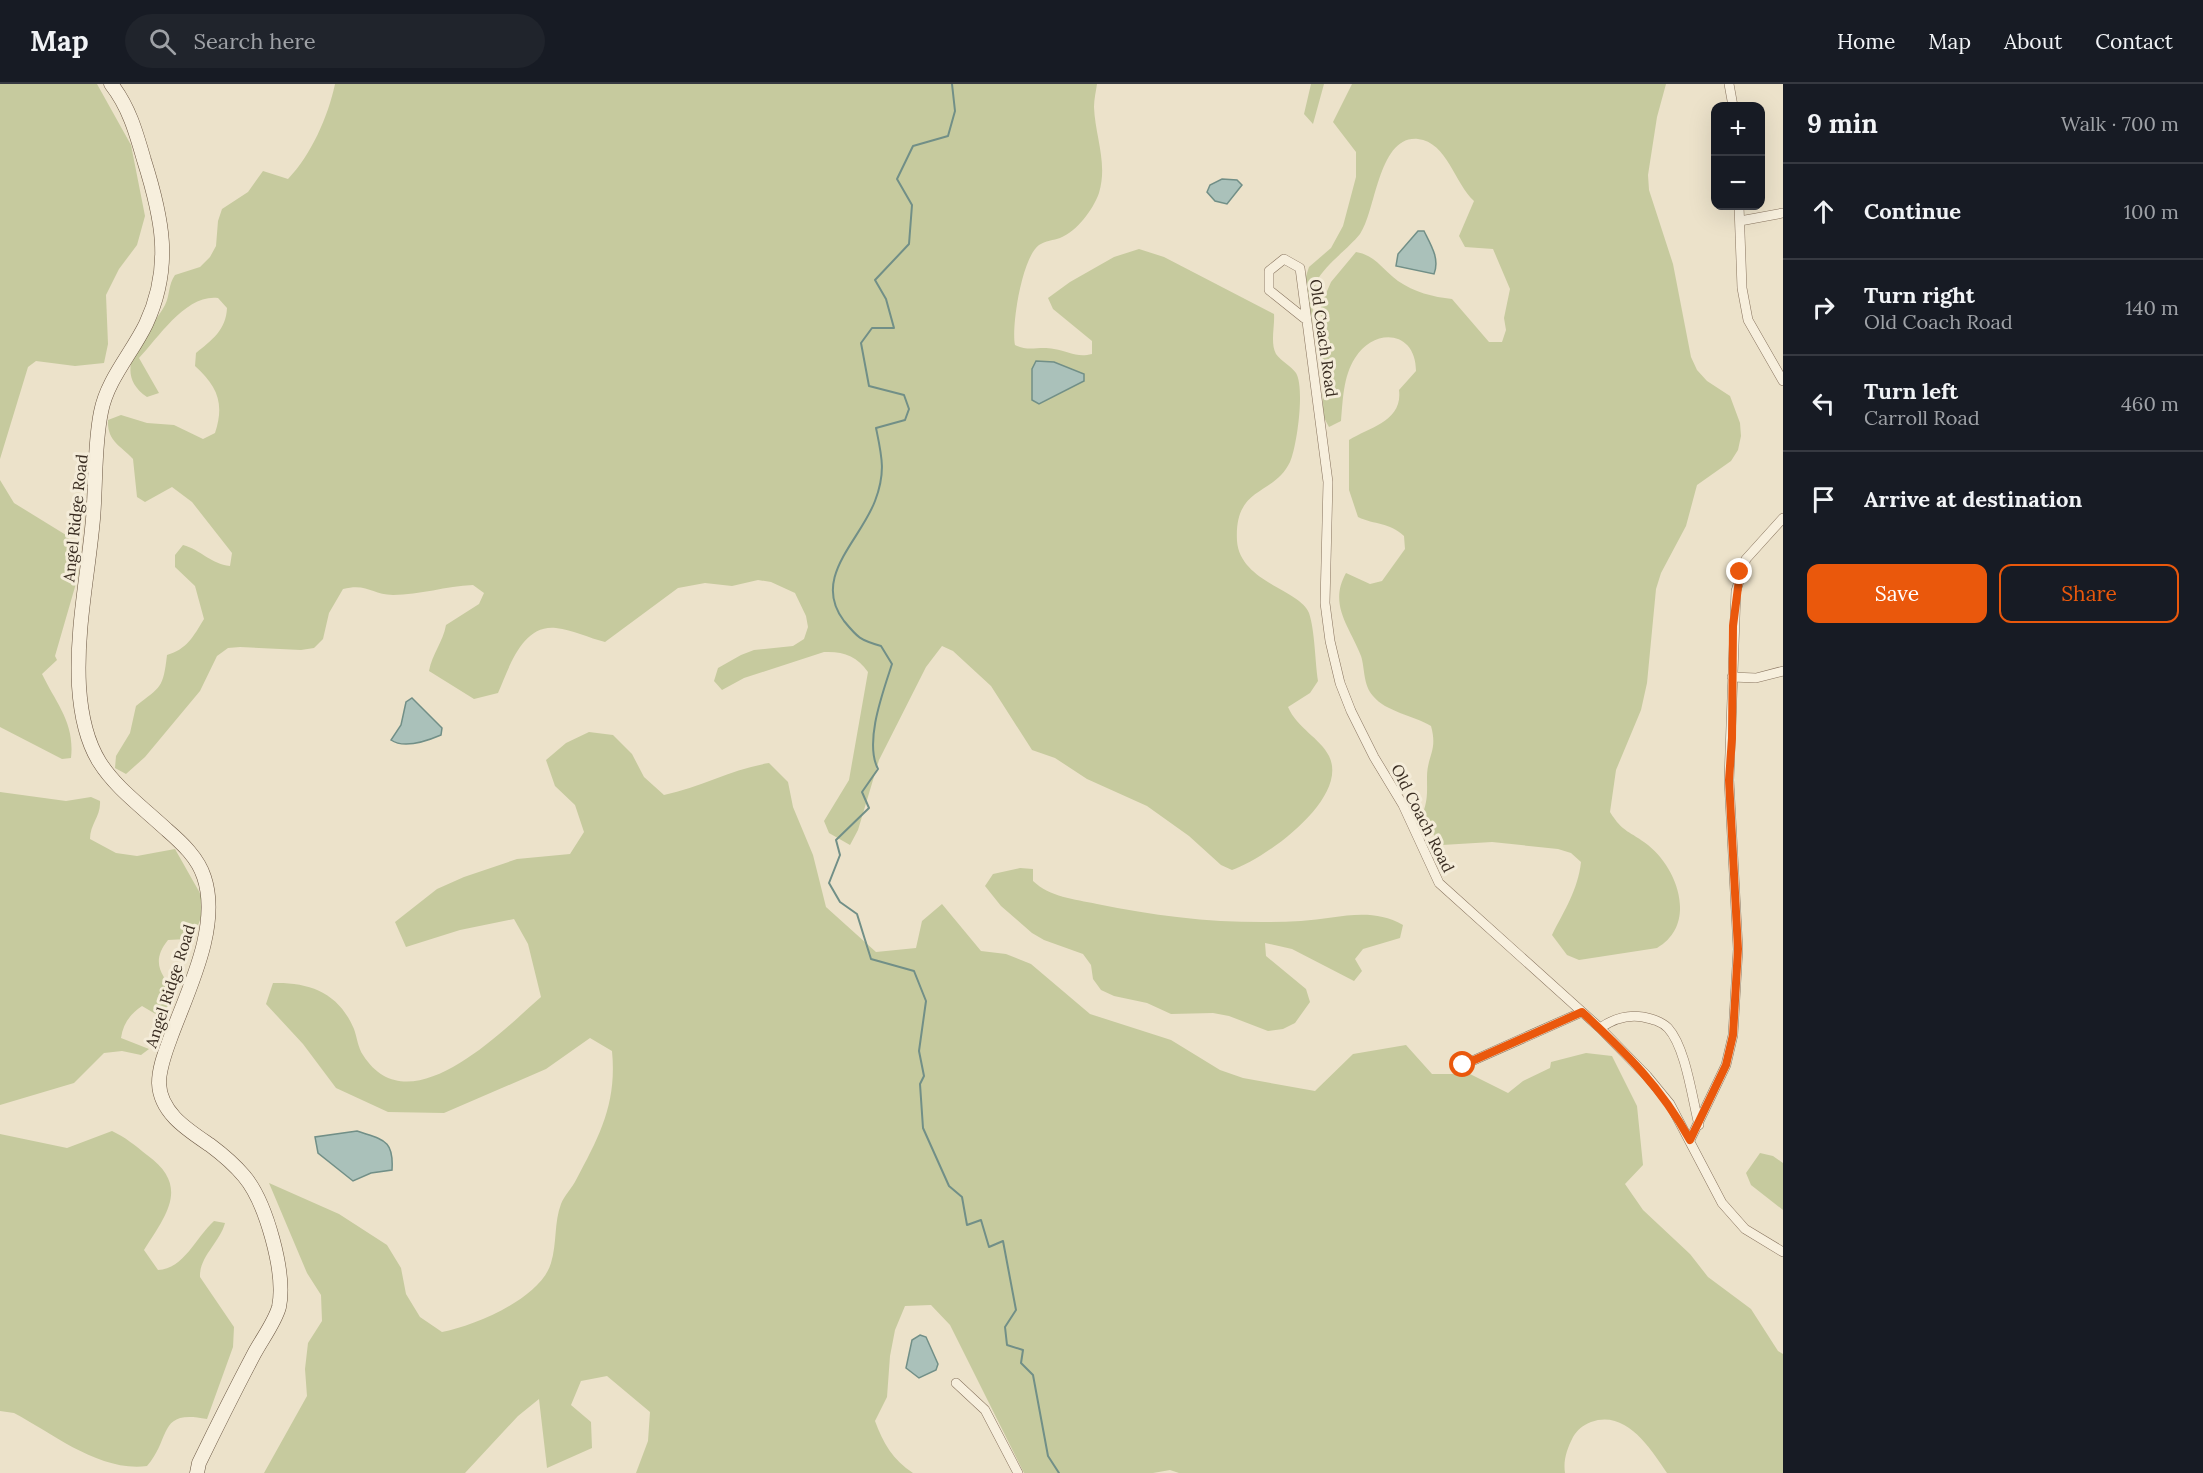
<!DOCTYPE html>
<meta charset="utf-8">
<style>
:root{--surface:#171b24;--page:#20242c;--text:#f1f3f6;--muted:#9ea1a6;--line:#363941;--accent:#ea580c}
body{margin:0;font-family:Lora,serif;background:var(--page);color:var(--text)}
.controls{position:absolute;right:18px;top:18px;display:grid;overflow:hidden;border-radius:12px;box-shadow:0 6px 24px #0002}
.controls button{width:54px;height:54px;display:grid;place-items:center;padding:0;border:0;border-bottom:2px solid var(--line);background:var(--surface);color:var(--text);font:30px sans-serif}
.stop{position:absolute;width:18px;height:18px;margin:-14px;border:4px solid #ea580c;border-radius:50%;background:#fff}
.stop.end{background:#ea580c;border-color:#fff;box-shadow:0 2px 6px #0008}
.list{margin:0;padding:0;list-style:none}
h2{display:flex;justify-content:space-between;align-items:center;height:78px;margin:0;padding:0 24px;font-size:26px}
h2 small{font-size:20px;font-weight:400;color:var(--muted)}
.list li{display:grid;grid-template-columns:39px 1fr auto;gap:18px;align-items:center;box-sizing:border-box;height:96px;padding:0 24px;border-top:2px solid var(--line)}
.list b{display:block;font-size:22px;white-space:nowrap}
.list p{margin:0;font-size:20px;white-space:nowrap;color:var(--muted)}
.list em{font-size:20px;font-style:normal;color:var(--muted)}
.actions{display:flex;gap:12px;padding:18px 24px}
.actions a{flex:1;padding:14px 0;border:2px solid var(--accent);border-radius:12px;text-align:center;font-size:21px;color:var(--accent)}
.actions .main{background:var(--accent);color:#fff}
.icon{flex:none;width:33px;height:33px;fill:none;stroke:currentColor;stroke-width:2;stroke-linecap:round;stroke-linejoin:round}
.map{position:relative;flex:none;width:1783px;height:1389px;overflow:hidden}
header{display:flex;align-items:center;gap:36px;box-sizing:border-box;height:84px;padding:0 30px;background:var(--surface);border-bottom:2px solid var(--line)}
header strong{font-size:28px}
nav{display:flex;gap:33px;margin-inline-start:auto;font-size:21px}
.search{width:420px;height:54px;background:var(--page);display:flex;align-items:center;gap:15px;box-sizing:border-box;padding:0 21px;border-radius:33px;color:var(--muted);font-size:22px}
main{display:flex}
aside{flex:1;background:var(--surface)}
.map>svg:first-child{display:block}
.green{fill:#c6ca9e}
.water{fill:#aac1ba;stroke:#718f87;stroke-width:1.5}
.lines{fill:none;stroke-linecap:round;stroke-linejoin:round}
.stream{stroke:#718f87;stroke-width:2}
.street-casing{stroke:#88745f;stroke-width:10}
.secondary-casing{stroke:#6a5642;stroke-width:15}
.street{stroke:#f7efdd;stroke-width:9}
.secondary{stroke:#f7efdd;stroke-width:14}
.route{stroke:#ea580c;stroke-width:8}
.labels{text-anchor:middle;stroke-width:6;stroke-linejoin:round;paint-order:stroke}
.street-label{font-size:16px;fill:#3a2d22;stroke:#f4ecd9}
</style>
<header>
<strong>Map</strong>
<div class="search"><svg class="icon" aria-label="search" viewBox="0 0 24 24"><circle cx="10" cy="10" r="6"/><path d="M15 15l6 6"/></svg>Search here</div>
<nav><a>Home</a><a>Map</a><a>About</a><a>Contact</a></nav>
</header>
<main>
<div class="map">
<svg width="1783" height="1389" viewBox="0 0 1783 1389">
<rect width="100%" height="100%" fill="#ece2ca"/>
<path class="green" d="M0 0H97L131 61 145 132 137 161 119 185 106 211 108 260 104 279 75 282 36 277 28 283 0 375Z
M335 0H1097C1096 7 1094 15 1094 23 1095 52 1108 79 1099 109 1093 126 1077 147 1060 154 1054 156 1045 157 1039 161 1022 173 1011 243 1015 261 1029 268 1038 262 1054 265 1069 267 1076 274 1092 270V257L1053 225 1048 214 1070 198 1114 173 1139 165 1164 173 1274 230C1275 242 1270 259 1276 270 1281 277 1291 282 1296 289 1305 304 1297 362 1290 378 1273 413 1234 401 1237 457 1240 498 1300 506 1309 529 1315 547 1315 578 1318 597L1310 609 1288 623C1297 644 1320 654 1329 672 1350 714 1265 775 1232 786L1221 781 1189 752 1147 722 1087 695 1055 674 1032 666 991 602 953 567 942 562 926 583 879 676 858 746 850 761 829 749 824 737 849 696 868 588C857 572 843 567 824 568L744 594 722 606 714 597 718 584 741 571 754 566 793 562 804 555 808 543 806 532 795 509 771 498 758 496 732 502 705 499 678 504 605 558C589 554 573 546 556 544 522 540 509 584 498 609L474 615 429 587C432 570 443 558 446 541L479 520 484 509 473 501C446 502 420 511 393 511 372 511 368 499 343 505L329 529 323 555 314 564 301 566 240 563 228 564 217 572 200 607 145 673 126 690 115 684 116 672 130 649 136 622C161 602 163 605 167 571 187 565 193 553 204 535L195 502 175 483V471L183 461C201 466 211 480 230 482L232 469 192 418 172 403 145 418 137 413 133 375C120 361 107 357 108 336L121 331 147 339 174 341 203 355 215 349C225 319 217 302 195 282L196 269C212 256 226 246 227 224L218 214C186 210 159 253 139 274L159 309 147 313C107 285 150 249 165 221 170 211 168 201 175 191L200 183 210 173 216 162 218 137 222 125 248 108 263 87 288 95C311 71 328 33 335 0Z
M1311 0H1324L1313 40 1304 30Z
M1352 0H1666L1657 33 1648 91 1649 106 1673 180 1691 273 1697 286 1707 297 1730 312 1740 339 1741 352 1738 366 1731 377 1697 401 1686 442 1661 489 1656 505 1647 599 1641 626 1616 686 1610 728C1623 749 1630 747 1648 761 1679 786 1697 841 1657 864L1579 876 1567 871 1552 851C1564 827 1578 806 1581 778L1571 769 1558 765 1492 758 1442 761 1426 741 1423 729C1428 715 1427 707 1427 693 1427 672 1438 667 1431 642 1413 631 1386 628 1373 612 1363 601 1365 584 1361 572 1350 543 1328 521 1346 489L1370 500 1382 497 1405 465 1404 452C1389 438 1375 441 1358 433L1349 406V356C1370 343 1403 337 1399 306L1416 287C1416 246 1374 243 1355 274 1343 293 1343 316 1341 337L1329 343 1323 332 1321 221 1331 198 1356 168C1375 171 1383 186 1398 197 1414 208 1433 213 1452 215L1489 258H1502L1506 246 1504 234 1510 205 1493 165 1465 163 1459 152 1474 117C1455 100 1447 58 1418 55 1378 51 1376 128 1360 150 1349 164 1324 182 1317 197 1312 209 1313 229 1312 243L1303 201 1309 183 1331 164 1343 142 1356 93V68L1333 38Z
M0 396 14 419 66 451C75 462 78 475 79 489L55 572 57 576 42 590C56 619 75 639 71 674L62 675 0 643Z
M589 648 613 651 632 670 644 693 664 711C701 703 732 685 769 679L788 698 793 723 813 771 826 823 876 868 916 864 922 837 942 820 981 867 1006 870 1031 880 1090 930 1171 956 1220 986 1243 994 1315 1007 1353 970 1406 961 1432 990H1470L1508 1009 1523 997 1550 984 1551 978 1586 969 1612 972 1637 1022 1643 1081 1625 1100 1643 1126 1690 1170 1708 1193 1751 1225 1778 1267 1783 1270V1389H1667C1651 1365 1626 1325 1591 1338 1583 1341 1577 1346 1573 1353 1567 1365 1563 1376 1565 1389H1179L1170 1386 1153 1389H1024L950 1241 931 1221 905 1222 895 1246 890 1272 887 1313 875 1337C883 1359 893 1376 913 1389H636L648 1357 650 1328 607 1292 581 1297 571 1321 591 1338 592 1364 547 1384 539 1315 518 1332 465 1389H264L307 1312 305 1285 308 1259 322 1237 321 1211 307 1189 269 1099 339 1130 387 1161 401 1184 406 1210 420 1233 442 1248C475 1242 541 1214 551 1179 557 1160 554 1138 561 1120 564 1112 572 1104 576 1096 600 1051 617 1019 612 967L590 954 546 985 444 1029 388 1028 336 1004 303 960 266 920 273 899C310 898 339 909 354 945 357 953 358 964 363 971 409 1044 502 947 541 913L528 860 514 835 460 846 406 863 395 838 437 805 464 793 517 775 570 770 584 748 575 721 555 702 546 676 566 659Z
M0 708 66 717 91 713 100 717C101 732 90 740 90 755L116 769 137 772 175 765 201 811 202 831 195 849 187 855 168 856C151 877 160 891 176 908L166 926 159 932 142 922C130 930 123 940 121 954L149 965 141 971 122 967 104 969 74 999 0 1021Z
M1020 784 1033 785V797C1050 813 1074 815 1097 820 1164 834 1232 841 1301 837 1336 835 1370 822 1403 841L1400 854 1363 865 1355 875 1362 887 1354 897 1292 865 1265 859 1266 872 1306 905 1310 918 1295 939 1283 945 1268 947 1229 932 1213 929 1171 930 1147 919 1114 912 1101 906 1093 895 1091 881 1083 870 1044 856 1032 849 1001 822 985 802 993 790Z
M112 1047C125 1053 136 1062 147 1071 190 1102 167 1130 144 1166L158 1186C184 1185 196 1153 214 1137L225 1139C220 1158 199 1173 200 1193L234 1243 233 1263 207 1335C157 1325 172 1353 147 1382 99 1388 54 1350 14 1329L0 1327V1050L67 1064Z
M1760 1069 1773 1072 1783 1079V1126L1751 1101 1746 1089Z"/>
<path class="water" d="M1222 95 1237 96 1242 101 1227 120 1215 117 1207 108 1210 101Z
M1418 147H1424C1431 161 1440 175 1434 190L1396 182 1398 170Z
M1036 277 1054 278 1084 290V297L1039 320 1032 316V285Z
M412 614 442 644 441 651C427 657 404 665 391 656L401 641 406 618Z
M357 1047C383 1056 394 1055 392 1086L371 1089 353 1097 318 1069 315 1053Z
M920 1251 926 1253 938 1280 936 1286 919 1294 906 1284 912 1256Z"/>
<g class="lines">
<path class="stream" d="M952 0 955 27 948 52 913 62 897 95 912 121 909 160 875 196 886 215 894 244H872L861 259 869 302 904 311 909 325 905 336 876 344C882 373 886 388 875 417 860 457 811 494 844 537 858 554 860 556 881 562L892 580C883 608 864 658 878 685L862 708 869 724 836 756 840 771 829 799 840 818 857 830 871 875 914 887 926 917 919 967 924 992 920 1000 923 1044 949 1102 962 1113 967 1141 981 1136 989 1163 1003 1157 1016 1226 1005 1243 1007 1261 1023 1266 1021 1279 1033 1291 1048 1372 1059 1389"/>
<g class="street-casing">
<path id="street" d="M1729 0 1733 22
M1739 122 1742 204 1748 236 1783 297
M1740 137 1783 129
M1304 234 1269 206V187L1284 175 1300 184 1328 398 1325 519 1330 557 1340 599 1351 627 1374 673 1403 721 1439 799 1600 944 1647 992 1670 1020 1722 1119 1745 1145 1783 1168
M1732 593 1756 594 1783 587
M1600 944C1613 935 1627 930 1643 933 1652 935 1661 937 1668 944 1686 964 1692 1014 1699 1041
M1463 981 1582 928
M1690 1056 1726 981 1733 951 1738 865 1729 696 1736 507 1746 475 1783 434
M956 1299 985 1326 1018 1389"/>
</g>
<g class="secondary-casing">
<path id="secondary" d="M111 0C129 23 136 48 144 76 162 133 173 182 146 240 132 269 107 296 101 328 94 362 96 400 93 435 88 491 76 545 79 602 84 682 113 697 167 746 182 759 198 774 204 793 221 843 187 908 170 955 165 969 159 984 159 999 160 1029 188 1046 210 1061 222 1070 234 1080 244 1092 266 1118 286 1189 279 1223 275 1238 262 1255 254 1270 235 1306 217 1342 199 1379L197 1389"/>
</g>
<use href="#street" class="street"/>
<use href="#secondary" class="secondary"/>
</g>
<g class="lines">
<path class="route" d="M1463 981 1582 928C1626 969 1661 1003 1690 1056L1726 981 1733 951 1738 865 1729 696 1732 654 1733 542 1740 488"/>
</g>
<g class="labels">
<g class="street-label">
<text transform="translate(1324 254) rotate(82)" y="6">Old Coach Road</text>
<text transform="translate(75 434) rotate(-84)" y="6">Angel Ridge Road</text>
<text transform="translate(1423 734) rotate(63)" y="6">Old Coach Road</text>
<text transform="translate(170 902) rotate(-72)" y="6">Angel Ridge Road</text>
</g>
</g>
</svg>
<div class="controls">
<button>+</button>
<button>−</button>
</div>
<div class="stop" style="left:1463px;top:981px"></div>
<div class="stop end" style="left:1740px;top:488px"></div>
</div>
<aside>
<h2>9 min<small>Walk · 700 m</small></h2>
<ul class="list">
<li><svg class="icon" aria-label="ahead" viewBox="0 0 24 24"><path d="M12 20V5M6 11l6-6 6 6"/></svg><div><b>Continue</b></div><em>100 m</em></li>
<li><svg class="icon" aria-label="right" viewBox="0 0 24 24"><path d="M7 20v-9h11M14 6l5 5-5 5"/></svg><div><b>Turn right</b><p>Old Coach Road</p></div><em>140 m</em></li>
<li><svg class="icon" aria-label="left" viewBox="0 0 24 24"><path d="M17 20v-9H6M10 6l-5 5 5 5"/></svg><div><b>Turn left</b><p>Carroll Road</p></div><em>460 m</em></li>
<li><svg class="icon" aria-label="arrive" viewBox="0 0 24 24"><path d="M6 21V4h12l-3 4 3 4H6"/></svg><div><b>Arrive at destination</b></div></li>
</ul>
<div class="actions"><a class="main">Save</a><a>Share</a></div>
</aside>
</main>
